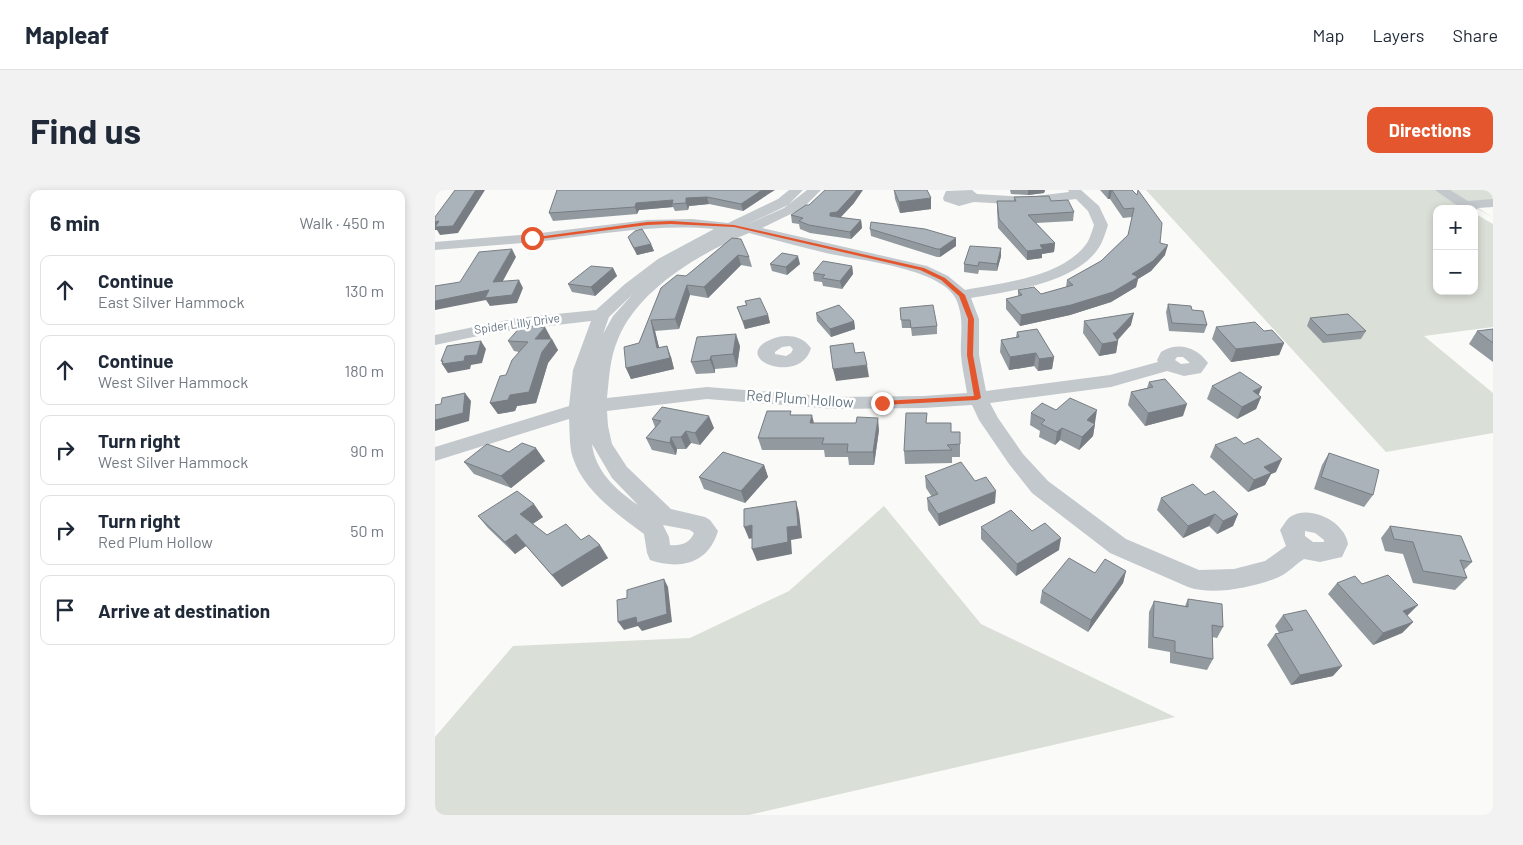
<!DOCTYPE html>
<meta charset="utf-8">
<style>
:root{--surface:#fff;--page:#f2f2f3;--text:#1f2937;--muted:#747a83;--line:#e0e1e3;--accent:#e4572e}
body{margin:0;font-family:Barlow,sans-serif;background:var(--page);color:var(--text)}
.controls{position:absolute;right:15px;top:15px;display:grid;overflow:hidden;border-radius:10px;box-shadow:0 2px 8px #0003}
.controls button{width:45px;height:45px;display:grid;place-items:center;padding:0;border:0;border-bottom:1px solid var(--line);background:var(--surface);color:var(--text);font:25px sans-serif}
.stop{position:absolute;width:15px;height:15px;margin:-11px;border:4px solid #e4572e;border-radius:50%;background:#fff}
.stop.end{background:#e4572e;border-color:#fff;box-shadow:0 1px 5px #0008}
.list{margin:0;padding:0;list-style:none}
h2{display:flex;justify-content:space-between;align-items:center;height:65px;margin:0;padding:0 20px;font-size:21px}
h2 small{font-size:16px;font-weight:400;color:var(--muted)}
.list li{display:grid;grid-template-columns:32px 1fr auto;gap:15px;align-items:center;box-sizing:border-box;height:70px;margin:0 10px 10px;padding:0 10px;border:1px solid var(--line);border-radius:10px}
.list b{display:block;font-size:19px;white-space:nowrap}
.list p{margin:0;font-size:16px;white-space:nowrap;color:var(--muted)}
.list em{font-size:16px;font-style:normal;color:var(--muted)}
.icon{flex:none;width:28px;height:28px;fill:none;stroke:currentColor;stroke-width:2;stroke-linecap:round;stroke-linejoin:round}
.map{position:relative;flex:none;width:1058px;height:625px;overflow:hidden;border-radius:10px}
header{display:flex;align-items:center;gap:30px;box-sizing:border-box;height:70px;padding:0 25px;background:var(--surface);border-bottom:1px solid var(--line)}
header strong{font-size:24px}
nav{display:flex;gap:28px;margin-inline-start:auto;font-size:18px}
.intro{display:flex;align-items:center;justify-content:space-between;box-sizing:border-box;height:120px;padding:0 30px}
h1{margin:0;font-size:35px}
.button{padding:12px 22px;border-radius:10px;background:var(--accent);color:#fff;font-size:18px;font-weight:700}
main{display:flex;gap:30px;padding:0 30px}
aside{flex:1;background:var(--surface);border-radius:10px;box-shadow:0 2px 8px #0003}
.map>svg:first-child{display:block}
.green{fill:#dadfd7}
.lines{fill:none;stroke-linecap:round;stroke-linejoin:round}
.minor{fill:#c3c8cc;fill-rule:evenodd}
.wall{fill:#929a9f}
.shaded-wall{fill:#777d82}
.building{fill:#aab3b9;stroke:#777d82}
.route{fill:#e4572e}
.labels{text-anchor:middle;stroke-width:5;stroke-linejoin:round;paint-order:stroke}
.far-street-label{font-size:12px;fill:#657683;stroke:#fff}
.street-label{font-size:15px;fill:#657683;stroke:#fff}
</style>
<header>
<strong>Mapleaf</strong>
<nav><a>Map</a><a>Layers</a><a>Share</a></nav>
</header>
<div class="intro"><h1>Find us</h1><a class="button">Directions</a></div>
<main>
<aside>
<h2>6 min<small>Walk · 450 m</small></h2>
<ul class="list">
<li><svg class="icon" aria-label="ahead" viewBox="0 0 24 24"><path d="M12 20V5M6 11l6-6 6 6"/></svg><div><b>Continue</b><p>East Silver Hammock</p></div><em>130 m</em></li>
<li><svg class="icon" aria-label="ahead" viewBox="0 0 24 24"><path d="M12 20V5M6 11l6-6 6 6"/></svg><div><b>Continue</b><p>West Silver Hammock</p></div><em>180 m</em></li>
<li><svg class="icon" aria-label="right" viewBox="0 0 24 24"><path d="M7 20v-9h11M14 6l5 5-5 5"/></svg><div><b>Turn right</b><p>West Silver Hammock</p></div><em>90 m</em></li>
<li><svg class="icon" aria-label="right" viewBox="0 0 24 24"><path d="M7 20v-9h11M14 6l5 5-5 5"/></svg><div><b>Turn right</b><p>Red Plum Hollow</p></div><em>50 m</em></li>
<li><svg class="icon" aria-label="arrive" viewBox="0 0 24 24"><path d="M6 21V4h12l-3 4 3 4H6"/></svg><div><b>Arrive at destination</b></div></li>
</ul>
</aside>
<div class="map">
<svg width="1058" height="625" viewBox="0 0 1058 625">
<rect width="100%" height="100%" fill="#fafaf8"/>
<path class="green" d="M711 0H1001L1032 19H1002V101H1039V23L1058 34V137L989 146 1058 203V243L951 262Z
M1011 0H1058V10L1036 13 1058 28Z
M449 316 546 434 740 527 314 625H0V547L78 456 255 448 354 401Z"/>
<g class="lines">
<path class="minor" d="M354 0H368L353 15 311 35 349 18 372 0H386L368 18 327 38 492 76 513 86 530 100C568 93 628 87 652 53 655 48 657 41 659 35L653 21 641 9 593 15 539 12 524 16 509 11 508 8 511 1 537 0 542 4 593 7 634 2 633 0H646L664 16 673 35C671 41 669 48 666 54 645 93 576 101 536 108L544 129V165L551 201 675 185 723 172 722 170 726 162C743 151 762 157 773 173L766 183 749 186 732 181 676 197 555 213 563 228 588 264 613 291 691 349 764 380 799 379 830 371 851 356 845 340C848 336 851 330 855 327 875 314 910 332 913 354L907 367 885 372 869 369C861 374 853 383 844 387 820 397 778 406 753 397L675 363 597 303 574 274 544 230 537 215 488 218 400 219 272 209 172 221 173 236 177 254 192 277 236 319 270 327 275 330 283 341C273 374 245 380 215 370L212 363 209 344C183 325 148 300 138 268 134 257 135 241 134 229L0 271V257L134 216 138 180 156 131 62 142 0 155V145L82 128 161 120 190 94 223 69 279 39C225 34 172 43 118 50 79 54 39 57 0 60V52L97 44 212 30 257 29 293 33 343 9ZM314 43C340 50 365 57 391 63 422 70 506 78 521 109 530 130 525 144 526 165 527 178 530 190 532 203L488 206 400 207 272 197 172 208C174 188 175 167 183 149 203 99 267 62 314 43ZM198 104 178 126 168 144 174 127ZM742 167H748L755 173 746 174 740 170ZM157 254 177 288 203 315C181 300 160 281 157 254ZM228 335 255 340 259 343C255 353 246 356 235 355L234 347ZM870 341 880 343 889 350V352H878L870 346Z
M1000 0H1015L1033 11 1058 9V17L1043 18 1039 22V19H1027Z
M351 146C362 146 369 149 376 158 366 194 302 172 329 153 336 149 343 146 351 146ZM355 156 358 159 356 163 351 166 340 164V162L347 157Z"/>
</g>
<path class="wall" d="M122 0H331L332 5 308 21 274 14 254 16 253 20 240 21 238 17 204 20 202 24 118 31 114 23Z
M459 0H492L496 8V19L465 23 460 9Z
M575 0H610L609 3 593 5 576 4Z
M665 0H697L730 65 716 81 703 89 701 97 676 112 635 125 585 136 571 119V109L583 106V100L606 104 631 97 632 90 666 71 693 45 697 27 688 28 675 9H673Z
M579 7 616 11 639 22 638 31 601 33 620 53 619 62 607 64V68L592 70 563 38 562 20V11H579Z
M419 13 405 28 426 30 427 38 416 49 375 43 365 39 364 34 357 33 356 25 374 15Z
M435 39 521 48V56L505 67H502L436 46Z
M193 47 216 54 219 61 202 65 196 54Z
M297 48 314 67 317 77 306 75 273 108 255 105 244 139 220 141 224 158 236 167 239 179 196 189 191 178 204 153 226 98 251 86Z
M566 58V66L562 81 544 80 543 84 529 82V74Z
M335 74H365L352 85 337 81Z
M417 76 418 84 407 99 388 96 387 92 379 91 378 83Z
M178 78 182 86 160 106 137 102 133 94Z
M310 111 333 125 335 133 310 139 302 117 311 115Z
M733 114 757 120 772 135 769 143 734 141 731 122Z
M465 118 502 136V144L477 146 476 138H467Z
M381 123 419 131 420 139 396 147 382 131Z
M875 128 931 141 926 149 888 153 872 136Z
M649 131 696 135 683 150V151L681 163 664 166 648 143Z
M781 137 829 141 849 153 844 165 796 172 777 149Z
M1058 139V172L1034 154 1042 141Z
M582 142 619 167 617 179 603 181 599 176 574 180 565 162 566 150 581 147Z
M116 148 115 149 123 160 113 173 101 213 82 216 80 221 63 224 55 213 84 162 79 161 73 151Z
M305 156 302 177 280 179V183L261 184 256 172Z
M714 192 748 226 710 236 693 215 696 202 712 198Z
M777 196 824 205 826 207 821 219 802 229 772 209Z
M621 220 660 233 658 246 644 260 625 250 620 255 604 247 605 241 595 235 596 223Z
M358 225 378 233 444 240 439 275H414L413 267H390L389 260H327L323 248Z
M217 229 279 238 265 255 256 253 251 259H242L241 265 217 260 211 248 220 237Z
M492 233 516 242H525V267H517V273L470 274 469 261Z
M809 254 841 282 836 284 830 295 813 302 775 267 780 255Z
M74 262 110 271 76 298 39 284 29 272Z
M894 263 938 305 929 317 879 299 887 275Z
M329 275 333 287 310 313 269 299 264 287Z
M490 286 540 291 560 313 504 336 493 320 492 308 497 307 491 298Z
M770 305 803 324 798 336 782 344 774 336 748 348 722 320 726 308Z
M43 326 108 327 98 334 112 345 146 350 173 368 127 397 91 356 80 364 53 338Z
M955 336 1037 372 1029 380 1032 388 1020 400 978 393 968 364 950 361 946 348Z
M546 337 624 360 581 386 546 349Z
M691 381 688 393 653 442 605 413 607 401 660 383Z
M902 393 927 394 972 426 978 432 967 443 938 455 893 404Z
M753 409 788 437 782 448 777 447 778 469 772 480 735 473V462L713 458 714 422 719 411 750 416Z
M848 425 898 486 856 495 832 455 840 444 844 443 840 436Z"/>
<path class="shaded-wall" d="M41 0H50L23 43 5 45 2 40H0V32Z
M327 0H331L332 5 308 21 306 14Z
M331 0H340L332 5Z
M422 0H428L419 13 404 29 395 26V23Z
M593 0H610L609 3 593 5Z
M674 0H677L675 9H673Z
M272 7 274 14 254 16 253 20 251 13V8Z
M496 8V19L465 23 464 12Z
M238 10 237 14 238 17 204 20 202 24 200 17 201 13Z
M426 30 427 38 416 49 415 42Z
M521 48V56L505 67V59Z
M620 53 619 62 607 64V68L592 70V61L605 55Z
M216 54 219 61 202 65 199 58Z
M733 55 730 65 716 81 703 89 701 97 676 112 635 125 585 136 586 125 697 84Z
M566 58V66L562 81V74Z
M77 59 81 67 63 100 58 92Z
M303 65 306 75 273 108 269 97Z
M363 66 365 74 352 85 351 77Z
M417 76 418 84 407 99 405 91Z
M178 78 182 86 160 106 156 97Z
M84 90 88 98 82 113 55 116 51 110 0 120V111Z
M252 95 255 105 244 139 240 129Z
M699 123 696 135 681 151H683L681 163 664 166 667 154Z
M333 125 335 133 310 139 308 131Z
M216 130 220 141 227 169 222 158Z
M419 131 420 139 396 147 395 139Z
M110 137 116 148 106 159 100 149Z
M301 144 305 156 302 177 298 164Z
M117 149 123 160 113 173 101 213 82 216 80 221 63 224 55 213 75 205 107 162Z
M46 151 51 159 47 173 36 175 35 179 13 183 7 174H8L6 171 30 166Z
M849 153 844 165 796 172 801 159Z
M232 156 236 167 239 179 196 189 191 178Z
M601 163 599 176 574 180 575 167Z
M276 166 280 179V183L275 170Z
M619 167 617 179 603 181 604 169Z
M432 175 434 187 401 191 398 179Z
M827 197 822 209 826 207 821 219 802 229 807 217 818 201Z
M30 203 36 211 34 231 0 241V230Z
M752 214 748 226 710 236 713 223Z
M662 220 660 233 650 242 652 230Z
M377 225 380 237 375 233Z
M274 226 279 238 265 255 260 243Z
M443 228 444 240 439 275 438 262Z
M660 234 658 246 644 260 647 247Z
M627 238 625 250 620 255 622 242Z
M251 241 256 253 251 259 246 247Z
M236 247 242 259 241 265 235 253Z
M101 258 110 271 76 298 66 286Z
M847 269 841 282 836 284 830 295 813 302 819 290 829 277Z
M329 275 333 287 310 313 306 301Z
M561 301 560 313 504 336 503 324Z
M361 311 364 323 367 348 356 350 357 364 322 371 317 359 352 337Z
M99 314 108 327 94 336 85 324Z
M780 324 774 336 748 348 753 336Z
M803 324 798 336 782 344 788 331Z
M317 335 322 347 314 349 309 337Z
M81 344 91 356 80 364 70 352Z
M626 348 624 360 581 386 582 374Z
M165 355 173 368 127 397 117 385Z
M691 381 688 393 653 442 656 430Z
M229 389 233 397 237 432 207 441 203 436 189 440 183 432 201 427Z
M983 415 972 426 968 421Z
M978 432 967 443 938 455 948 443Z
M907 476 898 486 856 495 865 485Z"/>
<path class="building" d="M20 0H41L18 36 0 37 4 31 0 32V27Z
M122 0H327L306 14 272 7 251 8V13L237 14 238 10 201 13 200 17 114 23Z
M390 0H422L402 22 395 23V26L426 30 415 42 374 35 364 31 368 28 356 25 371 15H374Z
M459 0H492L496 8 464 12Z
M677 0H697L702 5 703 0 727 33 725 53 733 55 718 71 697 84 703 87 678 102 636 115 586 125 571 109 587 105 583 100 599 97 606 104 638 95 632 90 666 71 693 45 699 18 689 19Z
M614 6 616 11 633 10 639 22 593 25 620 53 605 55 608 59 592 61 564 29 562 11H581L579 7Z
M436 32 490 39 521 48 505 59H502L435 39Z
M207 39 216 54 199 58 193 47 200 41Z
M297 48 306 49 314 67 303 65 269 97 252 95 240 129 216 130 222 158 232 156 235 168 191 178 189 157 204 153 226 98 242 85 251 86Z
M535 56 566 58 562 74 544 72 543 76 529 74Z
M77 59 58 92 84 90 77 105 50 108 54 100 0 111V96L25 92 44 62Z
M347 63 363 66 351 77 335 74Z
M388 71 417 76 405 91 387 88 390 85 378 83Z
M156 76 178 78 156 97 133 94Z
M325 108 333 125 308 131 302 117 312 115 310 111Z
M733 114 756 116 757 120 768 121 772 135 737 133Z
M404 115 419 131 395 139 381 123Z
M498 115 502 136 476 138 475 130H466L465 118Z
M699 123 680 143H678L683 151 667 154 649 131Z
M913 124 931 141 892 145 875 128Z
M820 132 829 141 837 140 849 153 801 159 781 137Z
M86 136 110 137 100 149H117L107 162 94 202 75 205 73 210 55 213 65 186 71 185 77 170 93 152 73 151Z
M602 139 619 167 604 169 601 163 575 167 566 150 584 147 582 142Z
M1058 139V153L1042 141Z
M301 144 298 164 276 166 275 170 256 172 262 147Z
M46 151 42 165 30 166 29 171 7 174 8 171H6L12 156Z
M418 153 420 163 429 162 432 175 398 179 395 156Z
M805 182 827 197 818 201 826 207 807 217 777 196Z
M730 189 752 214 713 223 696 202 718 197 714 192Z
M30 203 28 223 0 230V215L6 214 7 208Z
M635 208 662 220 652 230 660 234 647 247 627 238 622 242 606 234 610 230 596 223 607 213 621 220Z
M227 217 274 226 260 243 251 241 246 247H236L235 253 211 248 226 231 217 229Z
M332 221H356L355 225H377L375 233H421L422 227 443 228 438 262H412L413 254H387L389 248H323Z
M471 223H492L491 233H516V242H525V254L512 255 517 260 469 261Z
M801 247 809 254 823 248 847 269 829 277 836 283 819 290 780 255Z
M87 253 101 258 66 286 29 272 52 254 74 262Z
M288 262 329 275 306 301 264 287Z
M894 263 944 280 938 305 886 287Z
M526 272 540 291 551 287 561 301 503 324 492 308 503 304 490 286Z
M758 294 770 305 779 301 803 324 788 331 780 324 753 336 726 308Z
M82 301 99 314 85 324 112 345 131 334 146 350 154 345 165 355 117 385 81 344 70 352 43 326Z
M361 311 363 336 352 337 353 352 317 359V335L309 337V319Z
M576 320 597 341 610 333 626 348 582 374 546 337Z
M955 336 1026 346 1037 372 1025 370 1032 388 988 381 978 352 959 349Z
M634 368 660 383 670 369 691 381 656 430 607 401Z
M953 385 983 415 968 421 978 432 948 443 902 393 920 386 927 394Z
M229 389 232 424 202 433 201 427 183 432 182 410 192 408V400Z
M753 409 787 414 788 437 777 435 778 469 740 462V451L718 447 719 411 753 417Z
M871 420 907 476 865 485 840 444 858 440 848 425Z"/>
<path class="route" d="M236 31 299 35 489 78 510 88 530 105 539 129 538 165 546 208 542 210 447 215 443 213 447 211 539 206 532 165 533 129 524 106 506 90 485 80 299 37 236 34 212 35 97 50 95 48 212 32Z"/>
<g class="labels">
<g class="far-street-label">
<text transform="translate(82 134) rotate(-8)" y="4">Spider Lilly Drive</text>
</g>
<g class="street-label">
<text transform="translate(365 209) rotate(4)" y="5">Red Plum Hollow</text>
</g>
</g>
</svg>
<div class="controls">
<button>+</button>
<button>−</button>
</div>
<div class="stop" style="left:97px;top:48px"></div>
<div class="stop end" style="left:447px;top:213px"></div>
</div>
</main>
